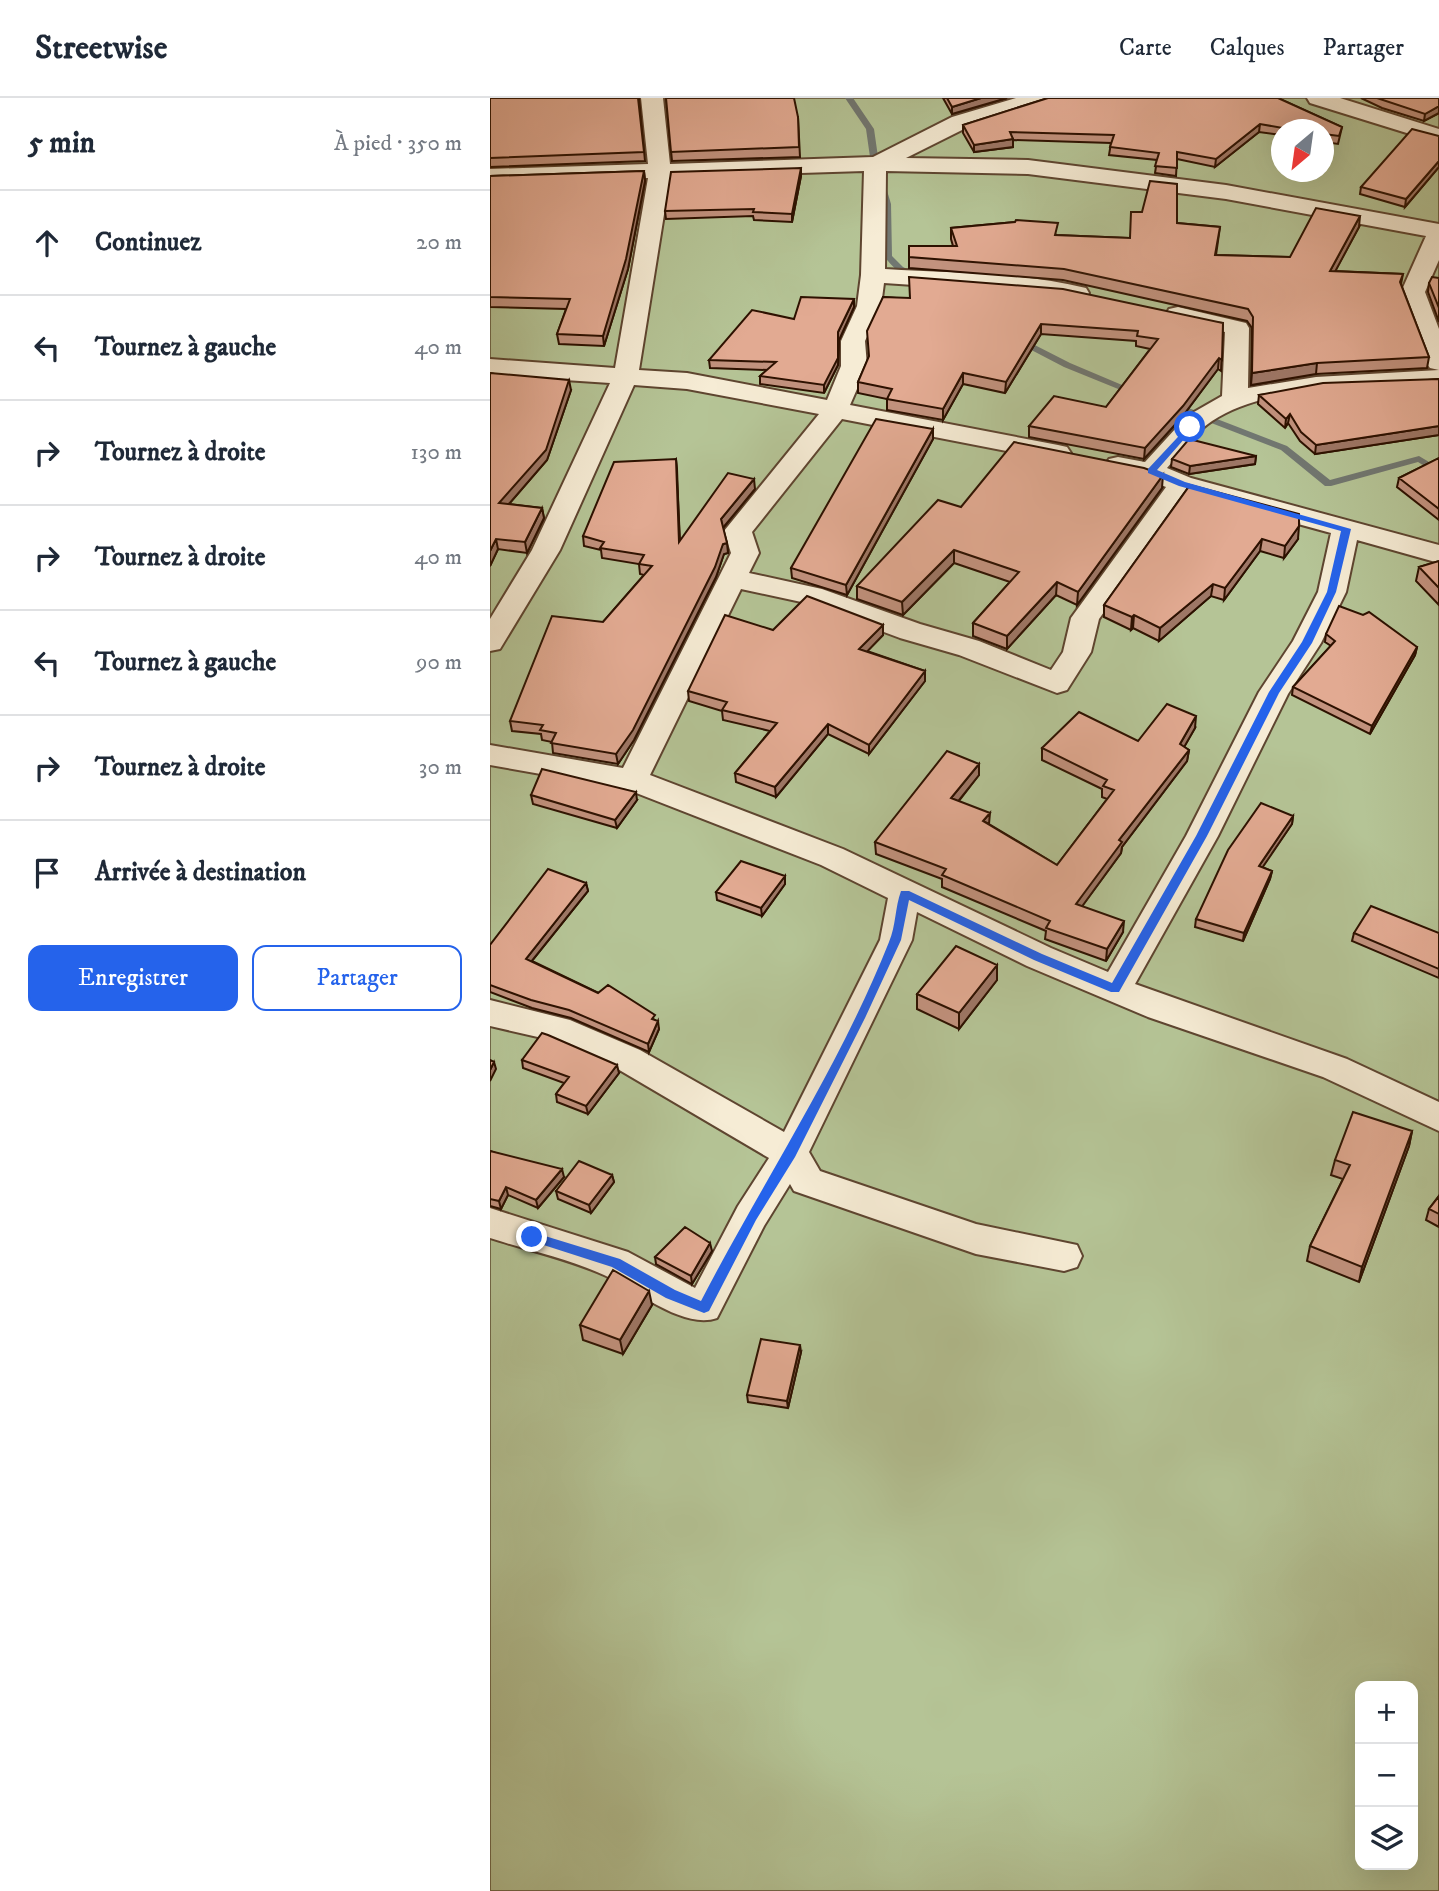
<!DOCTYPE html>
<html lang="fr">
<meta charset="utf-8">
<style>
:root{--surface:#fff;--page:#f2f2f3;--text:#1f2937;--muted:#747a83;--line:#e0e1e3;--accent:#2563eb}
body{margin:0;font-family:"IM FELL DW Pica",serif;background:var(--page);color:var(--text)}
.controls{position:absolute;right:21px;bottom:21px;display:grid;overflow:hidden;border-radius:14px;box-shadow:0 7px 28px #0002}
.controls button{width:63px;height:63px;display:grid;place-items:center;padding:0;border:0;border-bottom:2px solid var(--line);background:var(--surface);color:var(--text);font:35px sans-serif}
.compass{position:absolute;left:781px;top:21px;width:63px;height:63px;border-radius:50%;background:var(--surface);box-shadow:0 7px 28px #0002;rotate:209deg}
.stop{position:absolute;width:21px;height:21px;margin:-16px;border:5px solid #2563eb;border-radius:50%;background:#fff}
.stop.end{background:#2563eb;border-color:#fff;box-shadow:0 2px 7px #0008}
.list{margin:0;padding:0;list-style:none}
h2{display:flex;justify-content:space-between;align-items:center;height:91px;margin:0;padding:0 28px;font-size:30px}
h2 small{font-size:23px;font-weight:400;color:var(--muted)}
.list li{display:grid;grid-template-columns:46px 1fr auto;gap:21px;align-items:center;box-sizing:border-box;height:105px;padding:0 28px;border-top:2px solid var(--line)}
.list b{display:block;font-size:26px;white-space:nowrap}
.list em{font-size:23px;font-style:normal;color:var(--muted)}
.actions{display:flex;gap:14px;padding:21px 28px}
.actions a{flex:1;padding:16px 0;border:2px solid var(--accent);border-radius:14px;text-align:center;font-size:24px;color:var(--accent)}
.actions .main{background:var(--accent);color:#fff}
.icon{flex:none;width:38px;height:38px;fill:none;stroke:currentColor;stroke-width:2;stroke-linecap:round;stroke-linejoin:round}
.map{position:relative;flex:none;width:949px;height:1793px;overflow:hidden}
header{display:flex;align-items:center;gap:42px;box-sizing:border-box;height:98px;padding:0 35px;background:var(--surface);border-bottom:2px solid var(--line)}
header strong{font-size:33px}
nav{display:flex;gap:38px;margin-inline-start:auto;font-size:24px}
main{display:flex}
aside{flex:1;background:var(--surface)}
.map>svg:first-child{display:block}
.green{fill:#b5c496;stroke:#716a4b;stroke-width:2;fill-rule:evenodd}
.lines{fill:none;stroke-linecap:round;stroke-linejoin:round}
.stream{fill:#717771;fill-rule:evenodd}
.street-casing{stroke:#5e4530;stroke-width:4}
.street{fill:#f6ecd5;fill-rule:evenodd}
.wall{fill:#c2927e;stroke:#2d1100;stroke-width:2}
.shaded-wall{fill:#9e7766;stroke:#2d1100;stroke-width:2}
.building{fill:#e2aa92;stroke:#2d1100;stroke-width:2}
.route{fill:#2563eb}
</style>
<header>
<strong>Streetwise</strong>
<nav><a>Carte</a><a>Calques</a><a>Partager</a></nav>
</header>
<main>
<aside>
<h2>5 min<small>À pied · 350 m</small></h2>
<ul class="list">
<li><svg class="icon" aria-label="ahead" viewBox="0 0 24 24"><path d="M12 20V5M6 11l6-6 6 6"/></svg><div><b>Continuez</b></div><em>20 m</em></li>
<li><svg class="icon" aria-label="left" viewBox="0 0 24 24"><path d="M17 20v-9H6M10 6l-5 5 5 5"/></svg><div><b>Tournez à gauche</b></div><em>40 m</em></li>
<li><svg class="icon" aria-label="right" viewBox="0 0 24 24"><path d="M7 20v-9h11M14 6l5 5-5 5"/></svg><div><b>Tournez à droite</b></div><em>130 m</em></li>
<li><svg class="icon" aria-label="right" viewBox="0 0 24 24"><path d="M7 20v-9h11M14 6l5 5-5 5"/></svg><div><b>Tournez à droite</b></div><em>40 m</em></li>
<li><svg class="icon" aria-label="left" viewBox="0 0 24 24"><path d="M17 20v-9H6M10 6l-5 5 5 5"/></svg><div><b>Tournez à gauche</b></div><em>90 m</em></li>
<li><svg class="icon" aria-label="right" viewBox="0 0 24 24"><path d="M7 20v-9h11M14 6l5 5-5 5"/></svg><div><b>Tournez à droite</b></div><em>30 m</em></li>
<li><svg class="icon" aria-label="arrive" viewBox="0 0 24 24"><path d="M6 21V4h12l-3 4 3 4H6"/></svg><div><b>Arrivée à destination</b></div></li>
</ul>
<div class="actions"><a class="main">Enregistrer</a><a>Partager</a></div>
</aside>
<div class="map">
<svg width="949" height="1793" viewBox="0 0 949 1793">
<rect width="100%" height="100%" fill="#f1e1bf"/>
<filter id="stains"><feTurbulence type="fractalNoise" baseFrequency=".00286" numOctaves="4"/><feColorMatrix values="0 0 0 0 .2 0 0 0 0 .09 0 0 0 0 .02 0 0 0 .5 -.17"/></filter>
<radialGradient id="worn" r=".72"><stop offset=".6" stop-color="#630" stop-opacity="0"/><stop offset="1" stop-color="#630" stop-opacity=".3"/></radialGradient>
<path class="green" d="M0 0H949V1793H0ZM792 32H834V74H792ZM870 1588H923V1767H870Z"/>
<g class="lines">
<path class="stream" d="M355 0H363L384 31 389 66 401 106 402 158 413 169 427 176V180C413 180 402 169 394 158L393 106 381 66 376 31Z
M529 239 580 265 651 295 649 297H643L574 269 526 244V240Z
M683 304 797 348 840 382 929 358 949 370V377L928 364 841 388H835L791 352 680 309 678 307Z"/>
<g class="street-casing">
<path id="street" d="M151 0H173L180 66 383 59 462 19 526 0H560L557 5 478 29 416 60 538 62 736 87 949 126V162L935 194 949 231V288C880 291 781 284 722 323 704 335 691 354 677 370L701 380 949 447V465L867 442 856 494 831 545 798 596 728 738 645 886 857 961 949 1004V1033L833 979 658 919 537 868 427 814 422 842 319 1054 330 1073 486 1126 587 1147 592 1158 587 1169 574 1173 486 1156 304 1093 300 1086 274 1128 227 1220C193 1232 145 1191 114 1177 79 1161 37 1152 0 1140V1110L138 1154 205 1190 248 1108 279 1060 126 970 61 942 0 928V902L80 922 150 952 294 1034 390 842 398 800 331 767 136 691 0 667V647L133 670 241 455 234 433 329 316 197 291 144 287 70 452 10 551 0 553V521L42 452 120 285 0 277V261L125 270 158 80 0 85V71L158 66ZM374 73 371 177 367 208 351 243V268L337 302 197 275 149 272 180 79ZM396 73 538 76 736 101 936 138 911 194 936 265 940 270 949 272 826 279 758 290 759 230 756 225 688 209 679 211 676 216 679 221 735 234 732 298 697 318 655 364 628 359 619 361 615 367 619 373 654 380 676 389 581 520 573 554 561 572 489 543 430 526 332 491 259 475 269 455 262 434 352 321 568 363 577 361 581 355 577 349 568 347 360 307 377 268 375 243 391 208 394 185 541 195 587 202 596 200 599 195 596 190C531 174 461 175 395 171ZM698 396 841 435 828 494 803 543 769 594 696 738 618 874 561 850 353 751 160 677 251 491 316 505 410 540 469 557 567 595 577 592 601 554 609 521Z
M817 0H850L949 31V45L820 5Z"/>
</g>
<use href="#street" class="street"/>
</g>
<path class="wall" d="M0 0H149L155 63 0 69Z
M176 0 308 19 310 59 182 63Z
M453 0H517L462 16Z
M558 0H788L852 29 848 46 834 44V32H792V37L769 34 725 69 687 61 686 78 665 75 667 62 619 57 621 45 523 42V49L484 54 473 35V27Z
M871 0H949V15L934 23 892 10Z
M949 38V69L915 109 870 96 871 89Z
M311 70V78L302 124 264 122 263 118 176 121 175 113Z
M154 73 155 83 138 171 114 248 69 246 67 236 76 211 0 209V78Z
M525 124 567 137 639 140 687 125 730 129 726 157 800 159 869 129 845 173 913 176 911 186 939 259 937 270 826 276 761 287 762 230 757 223 573 182 419 170V148H463L461 141V130Z
M949 180V224L938 194 939 185Z
M393 199 733 225 731 273 728 271 692 319 654 361 539 339V328L616 309 660 251 646 248V243L551 236 515 295 473 286 453 322 397 312V301L368 295V284L379 259Z
M364 209 349 242 348 267 334 295 270 286V278L277 272 220 270 219 262 304 221Z
M0 275 81 292 57 362 19 406 52 410 54 420 37 455 8 451 0 468Z
M949 281V337L825 356 810 343 798 325 795 330 768 306 769 297Z
M443 331V341L357 497 302 480 301 470Z
M766 358 765 366 699 376 681 369 682 361Z
M949 360V422L907 389 909 380Z
M186 361 190 443 265 391 233 430 237 445 238 455 234 456 226 479 144 642 128 666 63 655 62 644 52 642 51 636 22 633 20 623 113 524 154 477 150 476 149 466 112 460 111 452 94 448 93 438Z
M700 387 808 441 794 460 770 453 734 502 721 498 669 543 643 530 641 532 614 519V507Z
M672 390 587 507 566 497 517 551 483 538V525L520 484 464 465 413 517 367 501V488L471 409Z
M949 463V507L926 483 929 469Z
M393 527V537L377 553 435 573V583L379 656 338 636 286 699 246 684 245 675 280 633 233 622 232 613 199 603 198 593 283 532Z
M836 536 927 549 925 557 880 636 802 597 803 589 841 548 835 544Z
M705 630 694 649 699 652 697 663 632 749 631 755 592 808 633 834 616 863 555 841 556 833 452 789V781L386 756 385 744 489 666V677L469 703 499 726 567 767 617 701 612 699V691L552 662V650L648 643Z
M41 697 147 702 127 730 43 706Z
M803 718 802 726 772 769 782 773 780 781 753 843 705 829 706 821Z
M295 778V786L272 818 227 802 226 794Z
M96 785 98 793 42 863 165 922 169 931 159 954 81 920 42 910 0 894V847Z
M864 835H949V880L862 843Z
M507 867V882L469 931 427 911V896Z
M32 962 129 975 98 1016 67 1004 66 996 74 985 33 970Z
M922 1033 919 1048 869 1184 817 1163 820 1148 853 1081 841 1077 845 1062Z
M0 1053 74 1079 48 1110 18 1097 11 1111 0 1108Z
M122 1077 124 1084 101 1115 68 1101 66 1093Z
M949 1098V1129L936 1122 939 1111Z
M222 1153 202 1186 166 1166 165 1159Z
M162 1207 133 1256 93 1242 90 1227Z
M311 1254 298 1310 258 1304 257 1297Z"/>
<path class="shaded-wall" d="M491 0H517L462 16V9Z
M949 8V15L934 23 935 16Z
M770 26 769 34 725 69 726 61Z
M523 41V49L484 54V47Z
M949 63V69L915 109 916 101Z
M311 70V78L302 124V116Z
M154 73 155 83 138 171 114 248 113 238Z
M870 118 869 129 839 185 840 173Z
M364 201V209L349 242 348 267 334 295V287L348 234Z
M551 226V236L515 295 516 284Z
M729 260 728 271 692 319 654 361 655 350Z
M827 265 826 276 761 287 762 275Z
M473 275V286L453 322V311Z
M79 282 81 292 57 362 11 415 9 405Z
M800 316 798 325 795 330 796 321Z
M949 328V337L825 356 826 347Z
M443 331V341L357 497 356 487Z
M766 358 765 366 699 376 700 368Z
M186 361 187 371 190 454 189 444Z
M673 377 672 390 587 507 588 494Z
M264 381 265 391 232 431 231 421Z
M52 410 54 420 37 455 35 444Z
M809 428 808 441 794 460 795 448Z
M6 441 8 451 0 468V453Z
M772 441 770 453 734 502 735 490Z
M237 445 238 455 234 456 226 479 144 642 128 666 126 656 233 446Z
M464 452V465L413 517 412 504Z
M567 484 566 497 517 551V538Z
M723 486 721 498 669 543 670 530Z
M644 517 643 530 641 532 642 519Z
M393 527V537L370 561 369 551Z
M927 549 925 557 880 636 882 628Z
M435 573V583L379 656V647Z
M706 618 705 630 689 658 690 646Z
M338 626V636L286 699 285 689Z
M699 652 697 663 632 749 631 755 585 818 586 806 629 742Z
M489 666V677L461 712V700Z
M146 694 147 702 127 730 125 722Z
M500 715 499 726 493 723Z
M803 718 802 726 768 776 769 768Z
M782 773 780 781 753 843 754 835Z
M295 778V786L272 818 271 810Z
M96 785 98 793 37 869 36 861Z
M634 823 633 834 616 863 617 851Z
M507 867V882L469 931V915Z
M168 923 169 931 159 954 158 946Z
M4 964 6 971 0 983V972Z
M127 967 129 975 98 1016 96 1008Z
M922 1033 919 1048 869 1184 872 1169Z
M72 1071 74 1079 48 1110 46 1102Z
M122 1077 124 1084 101 1115 99 1107Z
M16 1089 18 1097 11 1111 9 1103Z
M220 1145 222 1153 202 1186 201 1178Z
M159 1193 162 1207 133 1256 130 1242Z
M310 1247 311 1254 298 1310 297 1303Z"/>
<path class="building" d="M0 0H148L154 54 0 60Z
M176 0H304L308 19 309 49 181 54Z
M457 0H491L462 9Z
M558 0H788L852 29 849 38 834 36V32H804L770 26 726 61 687 54V70L665 68 669 55 620 49 624 37 520 34 523 41 484 47 473 27Z
M887 0H949V8L935 16Z
M922 31 949 38V63L916 101 871 89Z
M311 70 302 116 263 114 264 111 175 113 181 74Z
M154 73 136 161 113 238 67 236 80 201 0 199V78Z
M660 83 687 86V125L730 129 725 157 800 159 826 110 870 118 840 173 913 176 910 184 939 259 827 265 762 275 763 219 758 211 574 171 419 159V148H467L461 130 525 124 526 122 568 125 565 137 640 140 641 114H652Z
M419 179 573 191 733 225 732 262 729 260 693 308 655 350 539 328 564 298 616 309 668 241 647 238 648 233 551 226 516 284 473 275 453 311 397 301 402 291 368 284 379 258 377 233 393 199 420 200Z
M942 179 949 180V210L939 185Z
M311 199 364 201 348 234V260L334 287 270 278 286 264 219 262 262 212 304 221Z
M0 275 79 282 56 352 9 405 52 410 35 444 6 441 0 453Z
M949 281V328L826 347 811 334 800 316 796 321 769 297 833 285Z
M386 321 443 331 356 487 301 470Z
M699 341 766 358 700 368 682 361Z
M524 344 654 370 673 377 588 494 567 484 517 538 483 525 529 474 464 452 412 504 367 488 448 402 471 409Z
M949 360V411L909 380Z
M186 361 189 444 238 375 264 381 231 421 237 445 233 446 225 469 143 632 126 656 61 645 66 635 50 632 53 627 20 623 62 518 113 524 162 468 149 466 154 457 110 450 114 444 93 438 124 364Z
M700 387 809 416V428L795 448 772 441 735 490 723 486 670 530 644 517 642 519 614 507Z
M949 463V490L929 469Z
M317 498 393 527 369 551 435 573 379 647 338 626 285 689 245 675 287 625 232 612 237 604 198 593 235 517 283 532Z
M849 508 873 517 879 514 927 549 882 628 803 589 845 543 836 536Z
M677 606 706 618 690 646 699 652 629 742 632 744 586 806 634 823 617 851 556 830 560 823 452 777 456 771 385 744 457 653 489 666 461 700 500 715 493 723 567 767 624 692 613 688 617 682 552 650 589 614 648 643Z
M52 671 146 694 125 722 41 697Z
M771 705 803 718 769 768 782 773 754 835 706 821 738 752Z
M251 763 295 778 271 810 226 794Z
M58 771 96 785 36 861 108 895 118 887 165 917 162 921 168 923 158 946 79 912 41 902 0 887V847Z
M881 808 949 835V871L864 835Z
M466 848 507 867 469 915 427 896Z
M52 935 58 937 127 967 96 1008 66 996 79 979 32 962Z
M0 962 4 964 0 972Z
M863 1014 922 1033 872 1169 820 1148 860 1067 845 1062Z
M0 1053 72 1071 46 1102 16 1089 9 1103 0 1101Z
M89 1063 122 1077 99 1107 66 1093Z
M949 1098V1116L939 1111Z
M195 1129 220 1145 201 1178 165 1159Z
M123 1172 159 1193 130 1242 90 1227Z
M271 1241 310 1247 297 1303 257 1297Z"/>
<path class="route" d="M700 326 703 331 667 372 695 384 861 431 846 494 822 545 789 595 717 738 629 894H621L544 862 419 802 411 842 375 920 305 1059 266 1122 219 1213 214 1215 176 1200 122 1169 38 1142V1135L42 1134 130 1161 185 1192 211 1203C273 1083 349 970 399 844 406 828 405 809 411 793H419L552 856 622 885 706 738 779 594 812 544 837 494 851 433 689 388 658 375V371Z"/>
<rect width="100%" height="100%" filter="url(#stains)"/>
<rect width="100%" height="100%" fill="url(#worn)"/>
</svg>
<div class="controls">
<button>+</button>
<button>−</button>
<button><svg class="icon" aria-label="layers" viewBox="0 0 24 24"><path d="M12 4l9 5-9 5-9-5zM3 14l9 5 9-5"/></svg></button>
</div>
<svg class="compass" viewBox="-18 -18 36 36"><path d="M0-13l5 13h-10z" fill="#e53935"/><path d="M0 13l5-13h-10z" fill="#747a83"/></svg>
<div class="stop" style="left:700px;top:329px"></div>
<div class="stop end" style="left:42px;top:1139px"></div>
</div>
</main>
